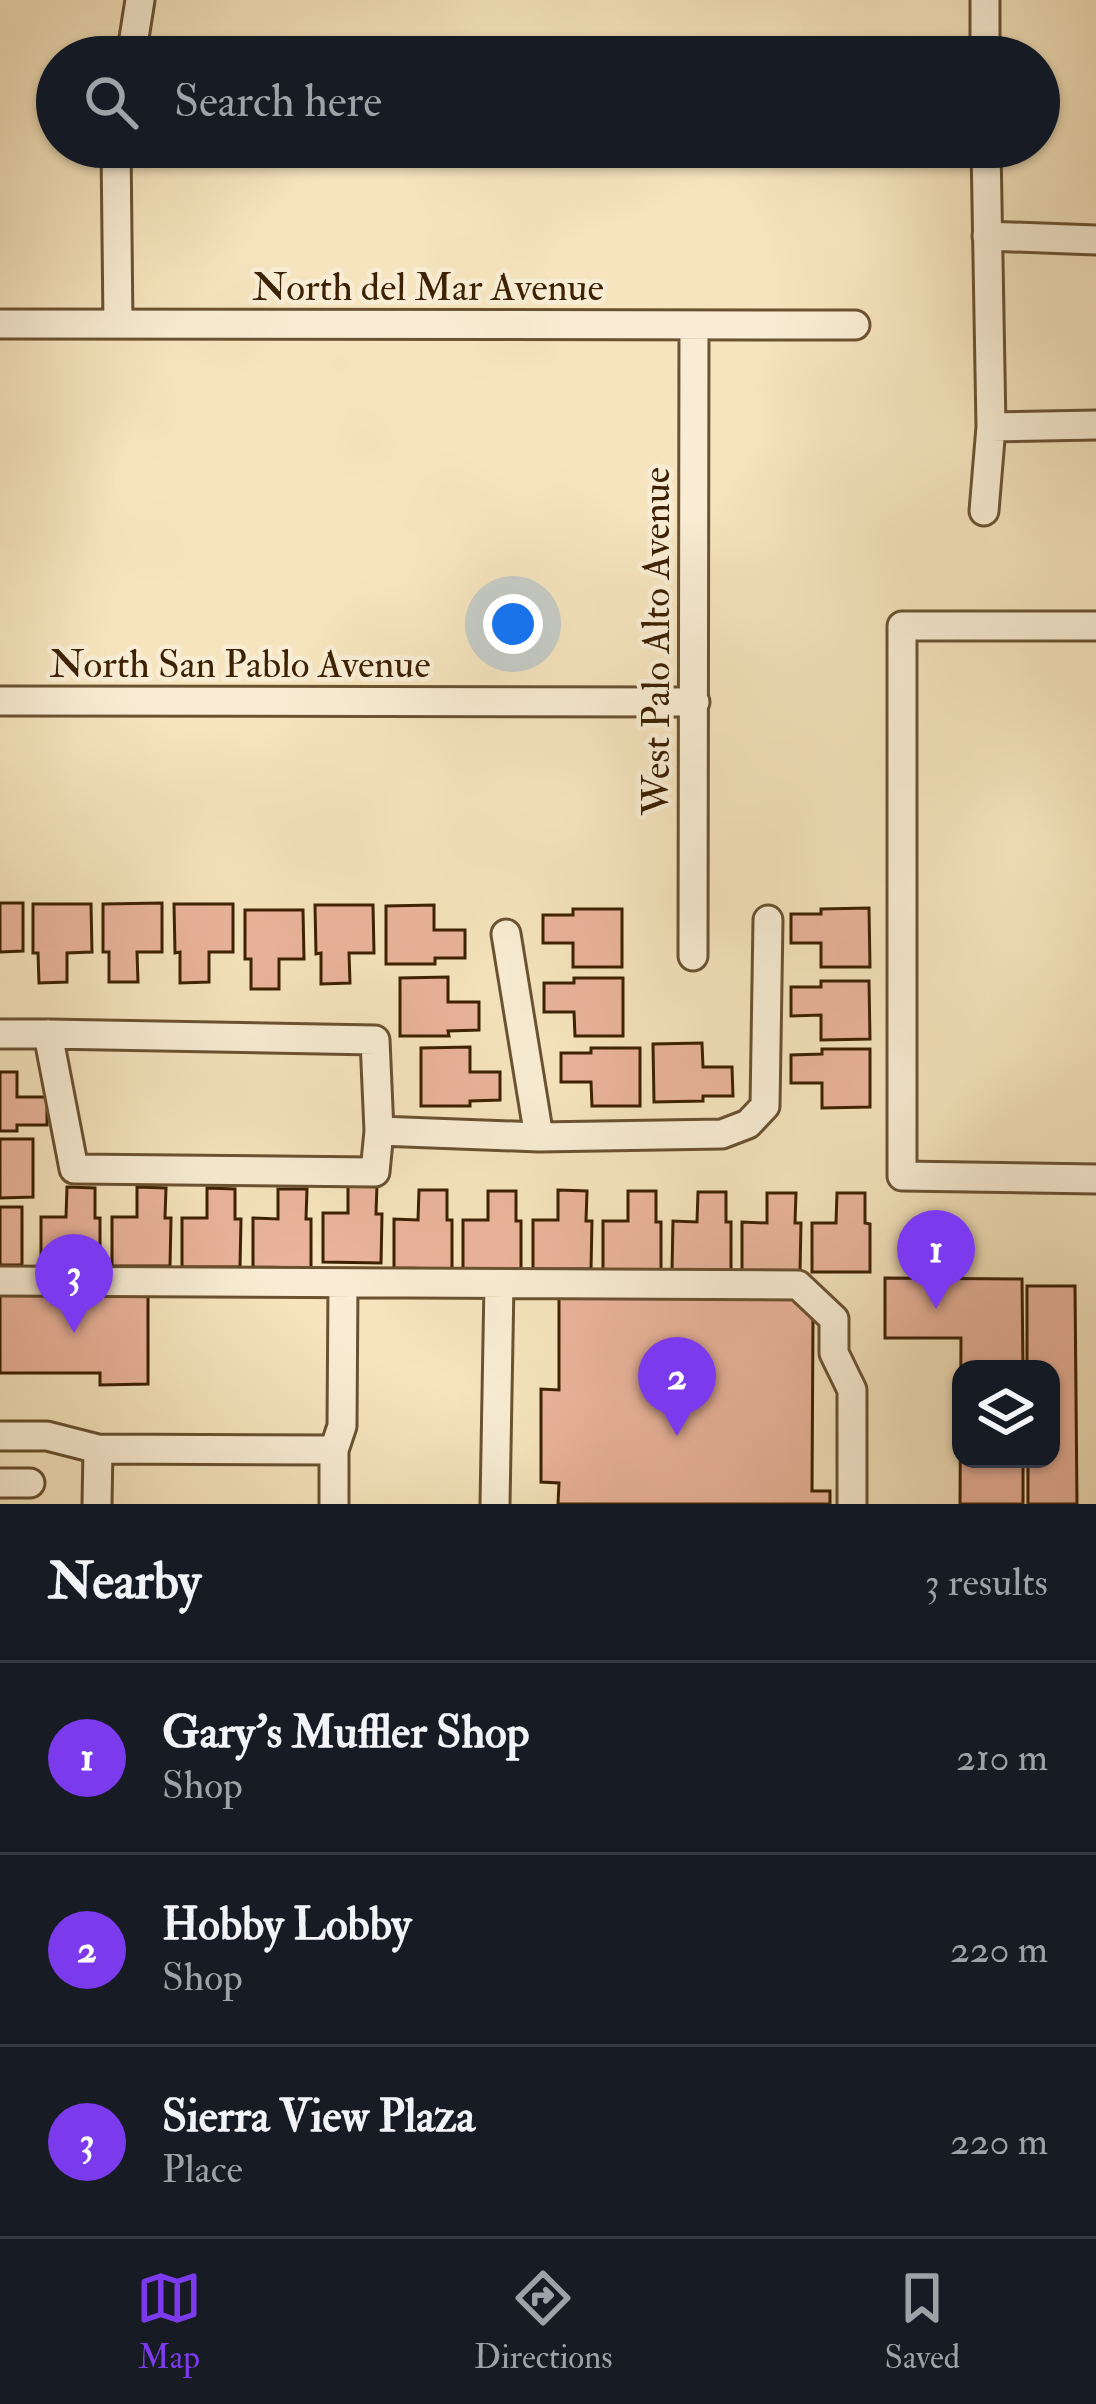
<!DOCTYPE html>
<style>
:root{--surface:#171b24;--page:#242831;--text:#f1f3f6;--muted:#9ea1a6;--line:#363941;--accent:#7c3aed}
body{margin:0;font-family:"IM FELL Double Pica",serif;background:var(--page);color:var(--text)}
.controls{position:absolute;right:36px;bottom:36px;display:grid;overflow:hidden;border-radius:24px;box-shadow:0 3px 9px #0004}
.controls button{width:108px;height:108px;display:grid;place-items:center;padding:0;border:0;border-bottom:3px solid var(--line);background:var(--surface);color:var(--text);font:60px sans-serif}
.you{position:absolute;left:513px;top:624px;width:42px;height:42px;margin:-30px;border:9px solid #fff;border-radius:50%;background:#1a73e8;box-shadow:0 0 0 18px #1a73e833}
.badge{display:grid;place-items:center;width:78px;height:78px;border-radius:50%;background:var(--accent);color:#fff;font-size:39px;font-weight:700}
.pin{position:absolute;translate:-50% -99px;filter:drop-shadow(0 3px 6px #0008)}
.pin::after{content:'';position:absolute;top:63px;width:42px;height:36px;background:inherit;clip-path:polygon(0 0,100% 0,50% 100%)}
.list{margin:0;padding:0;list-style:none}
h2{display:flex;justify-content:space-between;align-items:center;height:156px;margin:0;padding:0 48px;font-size:51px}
h2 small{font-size:39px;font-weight:400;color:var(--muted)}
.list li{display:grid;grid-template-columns:78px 1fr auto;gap:36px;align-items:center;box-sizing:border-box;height:192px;padding:0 48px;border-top:3px solid var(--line)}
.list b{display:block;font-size:45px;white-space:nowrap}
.list p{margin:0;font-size:39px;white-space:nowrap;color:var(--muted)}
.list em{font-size:39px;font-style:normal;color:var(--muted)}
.icon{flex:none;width:66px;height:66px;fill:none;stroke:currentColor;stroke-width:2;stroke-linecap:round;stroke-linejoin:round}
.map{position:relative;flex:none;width:1096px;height:1504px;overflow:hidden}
.search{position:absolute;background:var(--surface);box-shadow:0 3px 9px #0004;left:36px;right:36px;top:36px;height:132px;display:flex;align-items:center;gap:30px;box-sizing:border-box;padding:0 42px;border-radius:66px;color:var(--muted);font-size:45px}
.sheet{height:732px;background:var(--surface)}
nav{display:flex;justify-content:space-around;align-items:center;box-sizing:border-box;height:168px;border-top:3px solid var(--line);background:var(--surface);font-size:33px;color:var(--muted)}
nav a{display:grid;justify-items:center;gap:6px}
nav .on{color:var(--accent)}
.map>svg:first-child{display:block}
.building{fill:#eab49c;stroke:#3c2102;stroke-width:3}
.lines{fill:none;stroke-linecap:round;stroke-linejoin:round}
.minor-casing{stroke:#6a5231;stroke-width:33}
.minor{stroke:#f8edd4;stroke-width:27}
.labels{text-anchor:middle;stroke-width:9;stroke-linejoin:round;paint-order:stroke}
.street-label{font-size:39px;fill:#3c2102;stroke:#f8edd4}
</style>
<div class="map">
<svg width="1096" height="1504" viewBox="0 0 1096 1504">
<rect width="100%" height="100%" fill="#f5e4bd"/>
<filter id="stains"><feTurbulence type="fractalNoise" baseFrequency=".00167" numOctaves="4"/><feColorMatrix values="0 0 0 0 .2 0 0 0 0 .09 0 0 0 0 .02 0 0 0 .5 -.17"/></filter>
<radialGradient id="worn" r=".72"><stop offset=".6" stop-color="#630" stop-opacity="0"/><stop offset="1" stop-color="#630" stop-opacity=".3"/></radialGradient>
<path class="building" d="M0 903H23V951L0 952Z
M162 903V952H137L138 982H109V952H103V904Z
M33 904H91L92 952 67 953V982L39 983 38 953H33Z
M174 904H233V952H209V982L180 983V952L175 953Z
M315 905H373L374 953H349L350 983 321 984V953L316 954Z
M434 905V930H465V958H435V964H386V906Z
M869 908 870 967H821V943H791V914H821V909Z
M573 909H622V967H573V943H543V915H573Z
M245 910H303L304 959H279V989H251V959H245Z
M448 977V1002H479V1030L448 1031 449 1036H400V978Z
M574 978H623V1036H575L574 1012H544V983H574Z
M821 981H869L870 1039 821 1040V1015L791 1016V987H821Z
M702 1043 703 1067H732L733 1096H703V1101L654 1102 653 1044Z
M470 1047V1072H500V1100L470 1101V1106H421V1048Z
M591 1048H640V1106H592L591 1082H561V1053H591Z
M822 1049H870V1107L822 1108V1083H791V1055L822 1054Z
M0 1072H17V1097H47V1125H17V1131H0Z
M0 1139H33V1197L0 1198Z
M348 1183 377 1184 376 1214H382L381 1263 323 1262V1213H348Z
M67 1187 95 1188V1218H100V1266H41V1217H66Z
M137 1187 166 1188 165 1218H171L170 1266H112V1217H137Z
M207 1188 235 1189V1219H241L240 1267H182V1218H207Z
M278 1189H307L306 1219H311V1268L253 1267V1218L278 1219Z
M419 1190H447V1220H452V1269L394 1268V1219L418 1220Z
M558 1190 587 1191 586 1221H592L591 1269H533V1220H558Z
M488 1191H516V1221H521V1269H463V1220H488Z
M628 1191H656V1222H661V1270H603V1221H628Z
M698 1192H726V1222H731V1271L672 1270 673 1221 697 1222Z
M767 1193H796L795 1223H801L800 1272 742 1271V1222L767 1223Z
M837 1193H865V1223L870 1224V1272H812V1223H836Z
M0 1207H22V1265H0Z
M885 1278 1022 1279 1023 1369H961V1459H1023V1504H960L961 1338H885Z
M1027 1286H1075L1077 1504H1028V1459H1051V1369H1027Z
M559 1290 789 1295 813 1317 812 1491H830V1504H558L559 1483 541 1482V1389L559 1390Z
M0 1293H148V1384L100 1385V1373H0Z"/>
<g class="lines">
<g class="minor-casing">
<path id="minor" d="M985 0V57
M131 57 140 0
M116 147 118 324
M987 236 1096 240
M0 324 855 325
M991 427 1096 425
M984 511 991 427 986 147
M1096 626H902V1176L1096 1179
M0 701 695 702
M506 934 539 1137
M693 956 694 326
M0 1034H48L375 1040 379 1131 375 1172 74 1169 48 1034
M379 1131 539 1137 722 1134 748 1124 765 1106 768 920
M0 1281 798 1285 834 1319V1353L852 1390V1504
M0 1436H47L98 1449 334 1450V1504
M334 1450 342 1426 343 1283
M0 1483H30
M97 1504 98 1449
M495 1504 499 1284"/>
</g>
<use href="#minor" class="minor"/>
</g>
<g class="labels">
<g class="street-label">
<text x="428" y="300">North del Mar Avenue</text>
<text transform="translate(655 641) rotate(-90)" y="14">West Palo Alto Avenue</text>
<text x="240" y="677">North San Pablo Avenue</text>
</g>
</g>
<rect width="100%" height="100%" filter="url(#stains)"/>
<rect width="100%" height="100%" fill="url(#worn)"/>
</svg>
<div class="controls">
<button><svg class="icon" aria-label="layers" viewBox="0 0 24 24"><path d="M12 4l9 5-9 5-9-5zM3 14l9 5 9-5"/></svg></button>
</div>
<div class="you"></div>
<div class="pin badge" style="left:936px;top:1309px">1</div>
<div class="pin badge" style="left:677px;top:1436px">2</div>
<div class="pin badge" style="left:74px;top:1333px">3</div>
<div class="search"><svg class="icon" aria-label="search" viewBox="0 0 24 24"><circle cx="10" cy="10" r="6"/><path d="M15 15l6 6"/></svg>Search here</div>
</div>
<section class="sheet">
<h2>Nearby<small>3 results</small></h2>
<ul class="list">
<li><span class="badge">1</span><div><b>Gary's Muffler Shop</b><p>Shop</p></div><em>210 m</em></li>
<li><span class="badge">2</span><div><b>Hobby Lobby</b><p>Shop</p></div><em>220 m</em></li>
<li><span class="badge">3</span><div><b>Sierra View Plaza</b><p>Place</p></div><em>220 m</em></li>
</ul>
</section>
<nav>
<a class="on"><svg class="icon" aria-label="map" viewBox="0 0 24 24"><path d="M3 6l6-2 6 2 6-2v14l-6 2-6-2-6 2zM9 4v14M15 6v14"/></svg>Map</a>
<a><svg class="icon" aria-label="directions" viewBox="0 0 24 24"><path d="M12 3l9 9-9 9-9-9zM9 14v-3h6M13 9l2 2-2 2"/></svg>Directions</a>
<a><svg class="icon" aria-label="saved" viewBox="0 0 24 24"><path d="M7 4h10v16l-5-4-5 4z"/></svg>Saved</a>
</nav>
